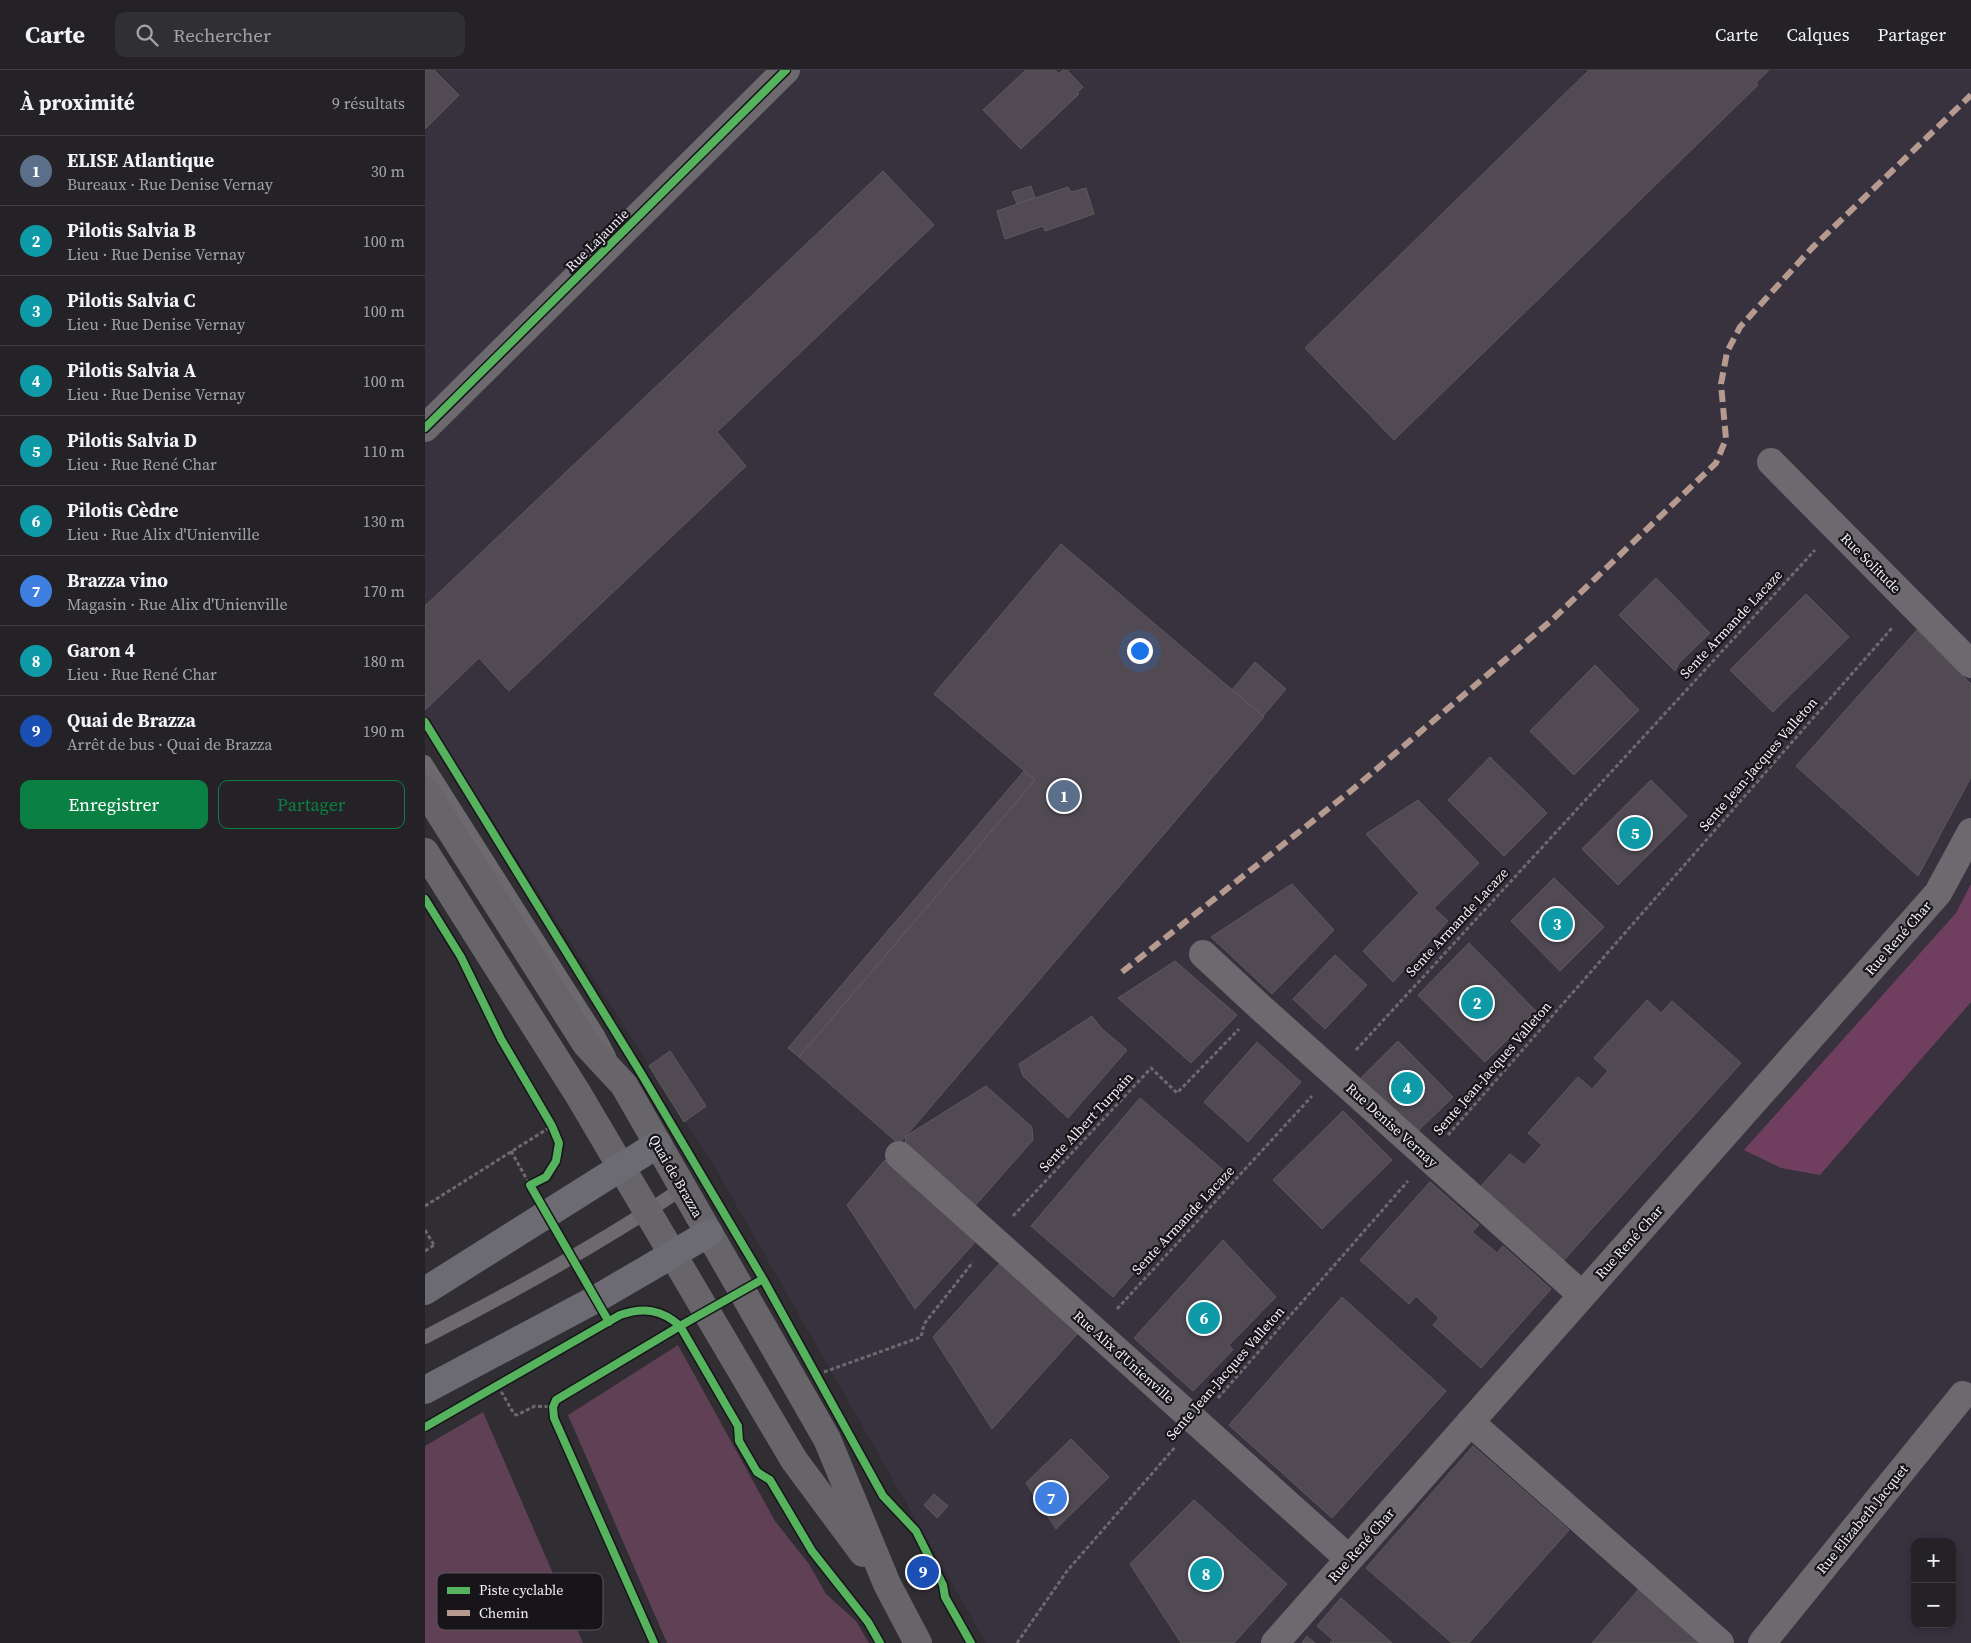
<!DOCTYPE html>
<html lang="fr">
<meta charset="utf-8">
<style>
:root{--surface:#242226;--page:#302f32;--text:#f1f3f6;--muted:#a3a4a7;--line:#413f43;--accent:#0b8043}
body{margin:0;font-family:"Source Serif 4",serif;background:var(--page);color:var(--text)}
.controls{position:absolute;right:15px;bottom:15px;display:grid;overflow:hidden;border-radius:10px;box-shadow:0 2px 8px #0003}
.controls button{width:45px;height:45px;display:grid;place-items:center;padding:0;border:0;border-bottom:1px solid var(--line);background:var(--surface);color:var(--text);font:25px sans-serif}
.you{position:absolute;left:714px;top:580px;width:18px;height:18px;margin:-12px;border:4px solid #fff;border-radius:50%;background:#1a73e8;box-shadow:0 0 0 8px #1a73e833}
.badge{display:grid;place-items:center;width:32px;height:32px;border-radius:50%;background:var(--accent);color:#fff;font-size:16px;font-weight:700}
.pin{position:absolute;translate:-50% -50%;border:2px solid #fff;box-shadow:0 1px 5px #0006}
.list{margin:0;padding:0;list-style:none}
h2{display:flex;justify-content:space-between;align-items:center;height:65px;margin:0;padding:0 20px;font-size:21px}
h2 small{font-size:16px;font-weight:400;color:var(--muted)}
.list li{display:grid;grid-template-columns:32px 1fr auto;gap:15px;align-items:center;box-sizing:border-box;height:70px;padding:0 20px;border-top:1px solid var(--line)}
.list b{display:block;font-size:19px;white-space:nowrap}
.list p{margin:0;font-size:16px;white-space:nowrap;color:var(--muted)}
.list em{font-size:16px;font-style:normal;color:var(--muted)}
.actions{display:flex;gap:10px;padding:15px 20px}
.actions a{flex:1;padding:11px 0;border:1px solid var(--accent);border-radius:10px;text-align:center;font-size:18px;color:var(--accent)}
.actions .main{background:var(--accent);color:#fff}
.icon{flex:none;width:28px;height:28px;fill:none;stroke:currentColor;stroke-width:2;stroke-linecap:round;stroke-linejoin:round}
.map{position:relative;flex:none;width:1546px;height:1573px;overflow:hidden}
header{display:flex;align-items:center;gap:30px;box-sizing:border-box;height:70px;padding:0 25px;background:var(--surface);border-bottom:1px solid var(--line)}
header strong{font-size:24px}
nav{display:flex;gap:28px;margin-inline-start:auto;font-size:18px}
.search{width:350px;height:45px;background:var(--page);display:flex;align-items:center;gap:12px;box-sizing:border-box;padding:0 18px;border-radius:10px;color:var(--muted);font-size:19px}
main{display:flex}
aside{flex:1;background:var(--surface)}
.map>svg:first-child{display:block}
.built{fill:#37323e;fill-rule:evenodd}
.green{fill:#5f4054}
.forest{fill:#703e5f}
.building{fill:#514a53;stroke:#5d5a5d}
.lines{fill:none;stroke-linecap:round;stroke-linejoin:round}
.path{stroke:#6c6a6e;stroke-width:3;stroke-dasharray:4 2.5;stroke-linecap:butt}
.lane{stroke:#6c6a6e;stroke-width:14}
.street{stroke:#6c6a6e;stroke-width:28}
.secondary{stroke:#67656a;stroke-width:28}
.primary{stroke:#6c6a72;stroke-width:28}
.quiet{stroke:#b69a8f;stroke-width:6;stroke-dasharray:12 6;stroke-linecap:butt}
.cycleway-casing{stroke:#171519;stroke-width:11}
.cycleway{stroke:#56b35d;stroke-width:8}
.labels{text-anchor:middle;stroke-width:4.5;stroke-linejoin:round;paint-order:stroke}
.street-label{font-size:14px;fill:#f2f0f6;stroke:#171519}
.key{fill:#171519;stroke:#59575b;stroke-width:1}
.key-label{font-size:14px;fill:#f2f0f6}
</style>
<header>
<strong>Carte</strong>
<div class="search"><svg class="icon" aria-label="search" viewBox="0 0 24 24"><circle cx="10" cy="10" r="6"/><path d="M15 15l6 6"/></svg>Rechercher</div>
<nav><a>Carte</a><a>Calques</a><a>Partager</a></nav>
</header>
<main>
<aside>
<h2>À proximité<small>9 résultats</small></h2>
<ul class="list">
<li><span class="badge" style="background:#5c6f8a">1</span><div><b>ELISE Atlantique</b><p>Bureaux · Rue Denise Vernay</p></div><em>30 m</em></li>
<li><span class="badge" style="background:#0f9aa8">2</span><div><b>Pilotis Salvia B</b><p>Lieu · Rue Denise Vernay</p></div><em>100 m</em></li>
<li><span class="badge" style="background:#0f9aa8">3</span><div><b>Pilotis Salvia C</b><p>Lieu · Rue Denise Vernay</p></div><em>100 m</em></li>
<li><span class="badge" style="background:#0f9aa8">4</span><div><b>Pilotis Salvia A</b><p>Lieu · Rue Denise Vernay</p></div><em>100 m</em></li>
<li><span class="badge" style="background:#0f9aa8">5</span><div><b>Pilotis Salvia D</b><p>Lieu · Rue René Char</p></div><em>110 m</em></li>
<li><span class="badge" style="background:#0f9aa8">6</span><div><b>Pilotis Cèdre</b><p>Lieu · Rue Alix d'Unienville</p></div><em>130 m</em></li>
<li><span class="badge" style="background:#3f7fe0">7</span><div><b>Brazza vino</b><p>Magasin · Rue Alix d'Unienville</p></div><em>170 m</em></li>
<li><span class="badge" style="background:#0f9aa8">8</span><div><b>Garon 4</b><p>Lieu · Rue René Char</p></div><em>180 m</em></li>
<li><span class="badge" style="background:#1a4fb4">9</span><div><b>Quai de Brazza</b><p>Arrêt de bus · Quai de Brazza</p></div><em>190 m</em></li>
</ul>
<div class="actions"><a class="main">Enregistrer</a><a>Partager</a></div>
</aside>
<div class="map">
<svg width="1546" height="1573" viewBox="0 0 1546 1573">
<rect width="100%" height="100%" fill="#302e32"/>
<path class="built" d="M0 0H1546V1573H561L292 1101 0 645ZM1490 1472H1527V1554H1490Z"/>
<path class="green" d="M253 1275 350 1451 384 1494 401 1524 431 1551 444 1573H242L143 1345Z
M58 1342 158 1573H0V1376Z"/>
<path class="forest" d="M1546 814V932L1395 1105 1356 1098 1319 1080 1531 843Z"/>
<path class="building" d="M0 0H9L34 25 0 59Z
M601 0H630L634 4 638 0H642L658 17 652 23 654 24 596 79 558 40Z
M1164 0H1344L1331 13 1333 15 969 370 880 278Z
M458 101 509 155 292 362 321 396 84 621 54 588 0 640V536Z
M606 116 610 128 592 134 587 122Z
M643 117 646 122 661 118 669 144 620 161 618 156 580 169 572 141Z
M636 474 839 647 474 1074 374 987 610 710 509 624Z
M1231 508 1285 563 1254 593 1250 601 1194 545Z
M1381 524 1424 567 1348 642 1305 600Z
M1492 560 1546 614V707L1493 806 1371 696Z
M830 592 861 619 838 646 807 620Z
M1170 595 1214 640 1149 705 1105 661Z
M1065 687 1122 743 1079 786 1023 730Z
M599 701 610 710 374 987 363 978Z
M1226 710 1262 746 1193 815 1157 779Z
M993 730 1054 793 1009 838 1023 851 968 912 938 881 994 823 941 764Z
M1129 808 1179 857 1135 901 1086 851Z
M867 814 909 860 847 924 786 867Z
M1044 873 1111 941 1060 992 993 925Z
M910 885 942 915 900 959 868 929Z
M750 891 812 945 766 993 693 928Z
M1222 930 1236 943 1247 931 1316 993 1139 1190 1056 1116 1085 1084 1099 1095 1117 1075 1103 1063 1153 1007 1167 1019 1183 1001 1169 988Z
M667 946 676 958 702 980 643 1048 598 1006 594 994Z
M973 971 1028 1027 993 1061 935 1009Z
M832 972 876 1012 823 1072 779 1032Z
M245 981 281 1036 259 1052 224 996Z
M561 1016 607 1057 608 1070 549 1137 480 1078 481 1066Z
M715 1028 798 1100 688 1227 606 1156Z
M918 1041 967 1090 897 1159 848 1110Z
M460 1090 551 1171 490 1239 422 1135Z
M1005 1112 1054 1155 1047 1162 1072 1183 1078 1176 1126 1219 1056 1298 1008 1255 1014 1248 991 1226 984 1234 935 1190Z
M798 1170 851 1227 804 1275 808 1280 768 1321 709 1268Z
M575 1193 653 1263 567 1359 508 1267Z
M917 1227 1021 1321 907 1448 804 1355Z
M646 1369 684 1407 631 1459 601 1413Z
M1048 1376 1144 1460 1044 1573H1027L941 1498Z
M509 1424 523 1436 512 1448 499 1435Z
M769 1430 862 1514 809 1573H756L705 1494Z
M1214 1519 1275 1573H1167Z
M916 1528 967 1573H905L908 1570 892 1556Z
M882 1566 890 1573H877Z"/>
<g class="lines">
<path class="path" d="M931 980 1390 480
M1023 1065 1467 558
M86 1081 105 1115
M0 1136 127 1056C136 1079 135 1086 121 1107
M588 1146 726 998 752 1023 814 959
M0 1160 9 1175
M0 1181 9 1175
M692 1239 887 1026
M215 1240H229L249 1250
M399 1302 496 1267 499 1254 548 1192
M73 1316 89 1344 92 1345 110 1336 128 1337
M793 1328 983 1111
M0 1357 10 1351
M592 1573 642 1501 751 1376"/>
<path class="lane" d="M0 692 173 965 184 986
M0 1267C88 1222 176 1173 258 1118"/>
<path class="street" d="M0 358 361 0
M1346 392 1546 594
M778 884 835 937 1157 1225
M474 1085 924 1489
M1045 1352 1295 1573
M850 1573 1513 823 1546 762
M1337 1573 1538 1325"/>
<path class="secondary" d="M0 720 161 974 199 1015 402 1369 462 1514 493 1573
M0 782 153 1024 369 1390 438 1483"/>
<path class="primary" d="M0 1221 233 1074
M0 1320 171 1229 284 1163"/>
<path class="quiet" d="M697 902 927 720 1128 549 1291 393 1301 369 1296 314 1302 282 1315 257 1387 178 1546 25"/>
<g class="cycleway-casing">
<path id="cycleway" d="M0 358 361 0
M0 652 217 1005 338 1209 458 1426 491 1461 518 1515 520 1527 546 1573
M0 829 36 887 76 969 127 1056 134 1073 131 1091 121 1107 105 1115 184 1252
M0 1357 195 1245C218 1237 236 1239 255 1256L313 1356 314 1371 332 1402 345 1410 387 1481 443 1552 455 1573
M229 1573 129 1348 128 1337 131 1330 255 1256 338 1209"/>
</g>
<use href="#cycleway" class="cycleway"/>
</g>
<g class="labels">
<g class="street-label">
<text transform="translate(172 170) rotate(-45)" y="5">Rue Lajaunie</text>
<text transform="translate(1446 493) rotate(45)" y="5">Rue Solitude</text>
<text transform="translate(1306 554) rotate(-47)" y="5">Sente Armande Lacaze</text>
<text transform="translate(1333 694) rotate(-49)" y="5">Sente Jean-Jacques Valleton</text>
<text transform="translate(1032 852) rotate(-47)" y="5">Sente Armande Lacaze</text>
<text transform="translate(1473 868) rotate(-49)" y="5">Rue René Char</text>
<text transform="translate(1067 998) rotate(-49)" y="5">Sente Jean-Jacques Valleton</text>
<text transform="translate(661 1052) rotate(-47)" y="5">Sente Albert Turpain</text>
<text transform="translate(967 1055) rotate(42)" y="5">Rue Denise Vernay</text>
<text transform="translate(251 1106) rotate(60)" y="5">Quai de Brazza</text>
<text transform="translate(758 1150) rotate(-47)" y="5">Sente Armande Lacaze</text>
<text transform="translate(1204 1172) rotate(-48)" y="5">Rue René Char</text>
<text transform="translate(699 1287) rotate(42)" y="5">Rue Alix d'Unienville</text>
<text transform="translate(800 1303) rotate(-49)" y="5">Sente Jean-Jacques Valleton</text>
<text transform="translate(1437 1449) rotate(-51)" y="5">Rue Elizabeth Jacquet</text>
<text transform="translate(936 1475) rotate(-49)" y="5">Rue René Char</text>
</g>
</g>
<rect x="12" y="1503" width="166" height="57" rx="8" class="key"/>
<rect x="22" y="1517" width="23" height="7" fill="#56b35d"/>
<rect x="22" y="1540" width="23" height="6" fill="#b69a8f"/>
<g class="key-label">
<text x="54" y="1525">Piste cyclable</text>
<text x="54" y="1548">Chemin</text>
</g>
</svg>
<div class="controls">
<button>+</button>
<button>−</button>
</div>
<div class="you"></div>
<div class="pin badge" style="left:639px;top:726px;background:#5c6f8a">1</div>
<div class="pin badge" style="left:1052px;top:933px;background:#0f9aa8">2</div>
<div class="pin badge" style="left:1132px;top:854px;background:#0f9aa8">3</div>
<div class="pin badge" style="left:982px;top:1018px;background:#0f9aa8">4</div>
<div class="pin badge" style="left:1210px;top:763px;background:#0f9aa8">5</div>
<div class="pin badge" style="left:779px;top:1248px;background:#0f9aa8">6</div>
<div class="pin badge" style="left:626px;top:1428px;background:#3f7fe0">7</div>
<div class="pin badge" style="left:781px;top:1504px;background:#0f9aa8">8</div>
<div class="pin badge" style="left:498px;top:1502px;background:#1a4fb4">9</div>
</div>
</main>
